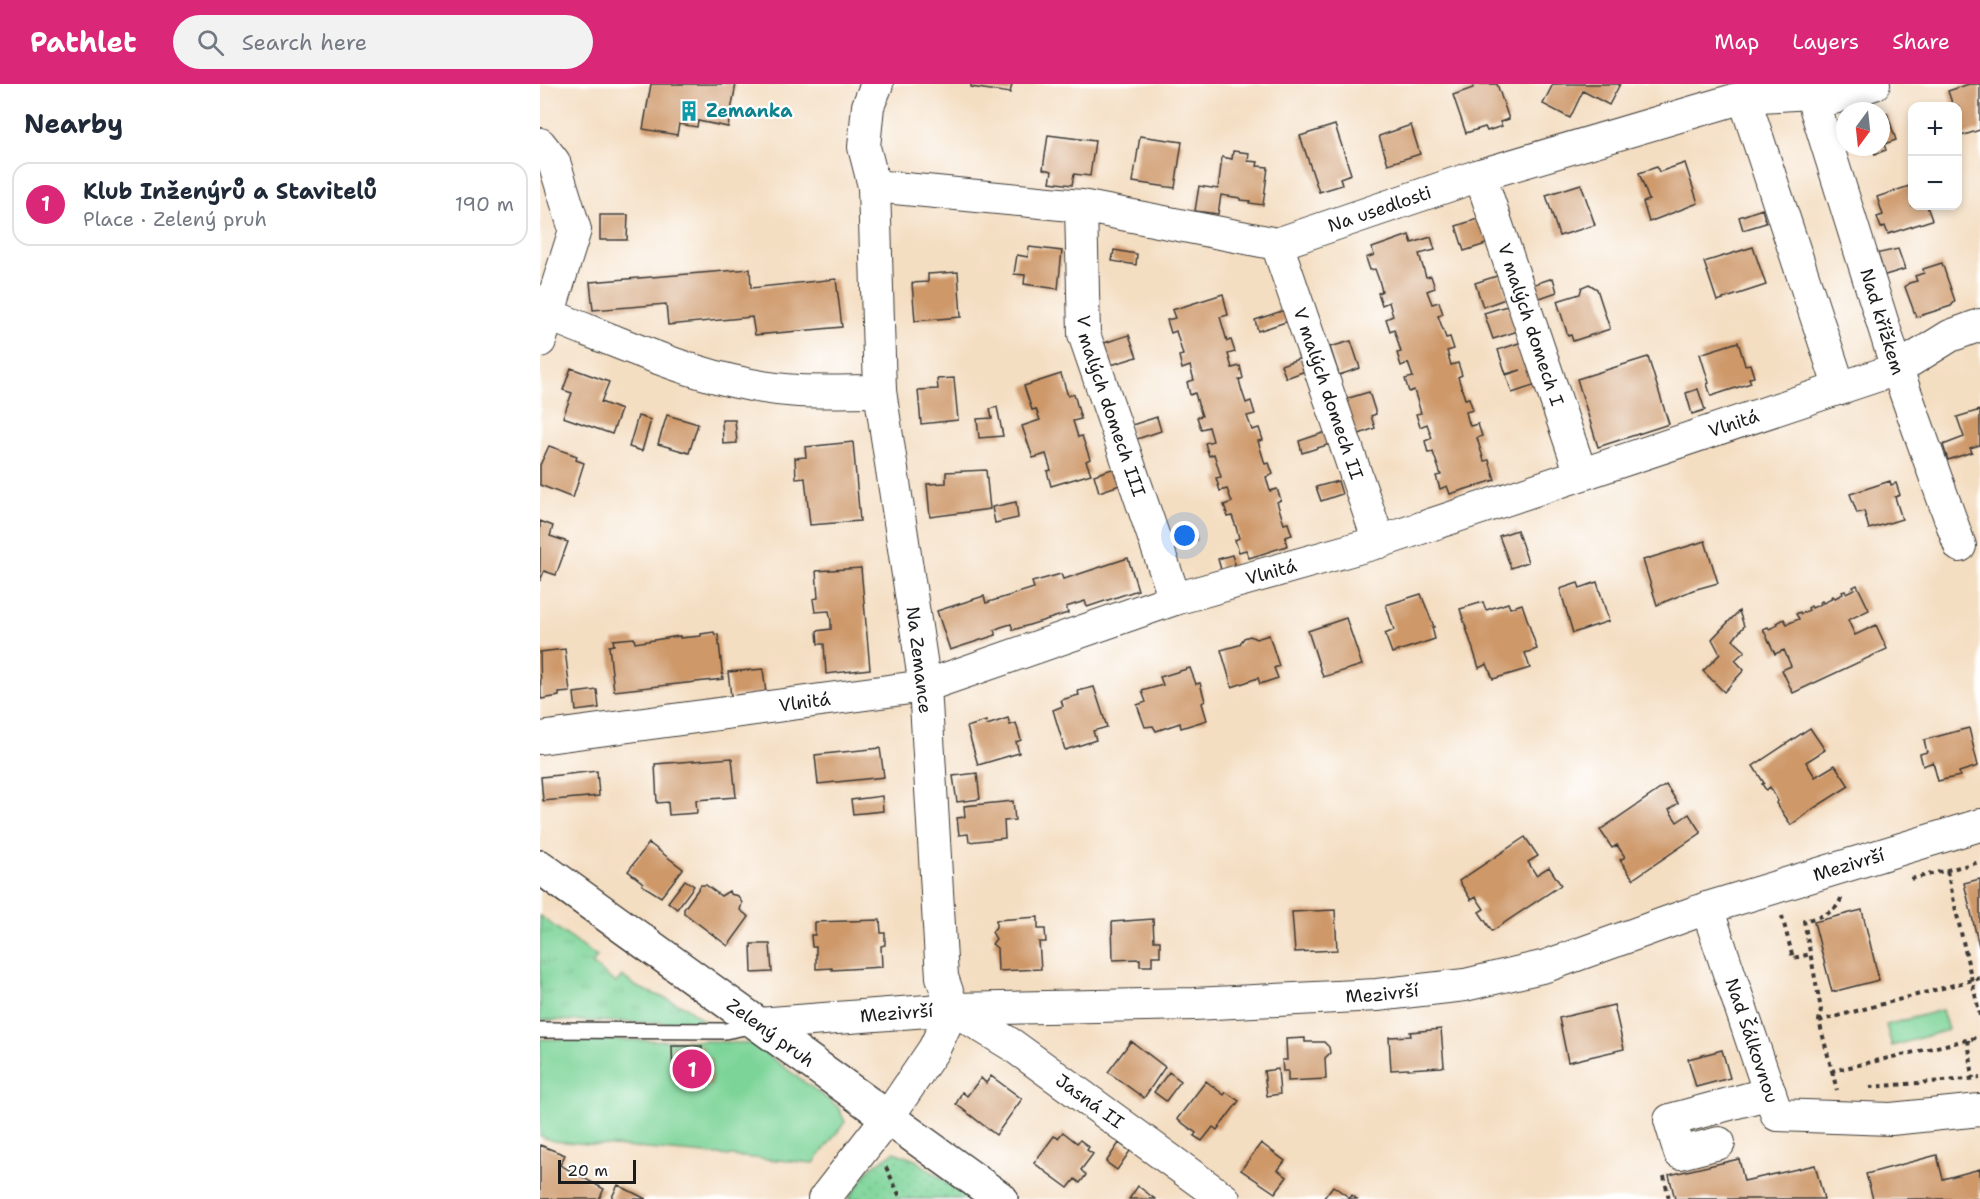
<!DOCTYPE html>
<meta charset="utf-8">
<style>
:root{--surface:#fff;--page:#f2f2f3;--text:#1f2937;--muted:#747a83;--line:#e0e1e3;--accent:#db2777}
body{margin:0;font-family:"Shantell Sans",sans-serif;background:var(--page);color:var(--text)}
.controls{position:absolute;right:18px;top:18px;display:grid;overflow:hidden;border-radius:12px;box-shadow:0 3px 9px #0003}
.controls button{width:54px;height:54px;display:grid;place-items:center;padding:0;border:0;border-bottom:2px solid var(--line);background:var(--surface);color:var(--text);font:30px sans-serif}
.compass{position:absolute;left:1296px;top:18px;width:54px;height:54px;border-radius:50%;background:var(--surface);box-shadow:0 3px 9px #0003;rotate:195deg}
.scale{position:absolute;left:18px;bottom:15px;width:78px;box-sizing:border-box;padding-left:6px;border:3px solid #1c1c1c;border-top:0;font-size:16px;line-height:21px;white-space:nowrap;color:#1c1c1c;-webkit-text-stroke:4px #fff;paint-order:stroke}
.you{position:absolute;left:645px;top:452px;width:21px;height:21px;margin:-15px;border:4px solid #fff;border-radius:50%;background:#1a73e8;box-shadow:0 0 0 9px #1a73e833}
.badge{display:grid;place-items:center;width:39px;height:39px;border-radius:50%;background:var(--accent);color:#fff;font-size:20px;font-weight:700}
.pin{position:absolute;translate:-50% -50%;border:3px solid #fff;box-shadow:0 2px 6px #0006}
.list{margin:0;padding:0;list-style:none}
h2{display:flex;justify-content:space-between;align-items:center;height:78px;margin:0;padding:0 24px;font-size:26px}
h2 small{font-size:20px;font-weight:400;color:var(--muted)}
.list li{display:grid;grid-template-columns:39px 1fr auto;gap:18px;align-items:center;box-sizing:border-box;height:84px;margin:0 12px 12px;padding:0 12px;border:2px solid var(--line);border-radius:18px}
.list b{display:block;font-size:22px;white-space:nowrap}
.list p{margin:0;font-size:20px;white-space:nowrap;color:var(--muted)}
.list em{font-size:20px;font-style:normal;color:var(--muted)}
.icon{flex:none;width:33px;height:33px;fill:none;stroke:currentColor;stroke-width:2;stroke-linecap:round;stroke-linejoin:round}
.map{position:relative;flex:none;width:1440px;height:1115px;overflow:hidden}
header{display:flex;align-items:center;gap:36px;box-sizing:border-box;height:84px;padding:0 30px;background:var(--accent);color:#fff}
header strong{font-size:28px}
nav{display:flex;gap:33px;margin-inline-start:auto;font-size:21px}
.search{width:420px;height:54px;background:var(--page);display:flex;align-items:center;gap:15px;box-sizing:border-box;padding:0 21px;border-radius:33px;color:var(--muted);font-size:22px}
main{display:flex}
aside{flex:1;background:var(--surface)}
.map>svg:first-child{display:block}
.grass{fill:url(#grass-tufts);stroke:#4c785a;stroke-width:1.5}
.park{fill:url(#park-dots);stroke:#4c785a;stroke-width:1.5}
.garden{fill:#7dd498;stroke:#4c785a;stroke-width:1.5;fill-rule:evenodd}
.building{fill:#ce9869}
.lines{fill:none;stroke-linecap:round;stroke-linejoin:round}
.service-casing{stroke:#3c3935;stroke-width:18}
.minor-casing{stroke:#3c3935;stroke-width:34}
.tertiary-casing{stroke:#3c3935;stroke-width:36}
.path{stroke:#3c3935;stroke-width:4;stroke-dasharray:4.5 4.5;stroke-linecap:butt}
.service{stroke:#fff;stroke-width:15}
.minor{stroke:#fff;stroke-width:32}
.tertiary{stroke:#fff;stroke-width:33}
.labels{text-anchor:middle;stroke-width:4.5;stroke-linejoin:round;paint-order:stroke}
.culture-label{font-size:18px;font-weight:bold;fill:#0d838f;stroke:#fff;text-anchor:start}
.street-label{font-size:18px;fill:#1c1c1c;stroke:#fff}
</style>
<header>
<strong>Pathlet</strong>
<div class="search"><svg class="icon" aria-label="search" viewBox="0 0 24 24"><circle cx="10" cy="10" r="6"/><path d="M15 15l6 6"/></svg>Search here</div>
<nav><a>Map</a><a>Layers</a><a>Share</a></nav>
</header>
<main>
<aside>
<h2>Nearby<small></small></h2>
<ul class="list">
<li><span class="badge">1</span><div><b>Klub Inženýrů a Stavitelů</b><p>Place · Zelený pruh</p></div><em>190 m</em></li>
</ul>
</aside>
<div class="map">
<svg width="1440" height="1115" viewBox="0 0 1440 1115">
<defs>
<pattern id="grass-tufts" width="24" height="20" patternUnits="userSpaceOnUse" patternTransform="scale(1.5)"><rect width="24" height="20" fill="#7dd498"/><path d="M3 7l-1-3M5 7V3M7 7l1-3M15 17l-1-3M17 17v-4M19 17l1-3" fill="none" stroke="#6bb582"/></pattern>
<pattern id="park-dots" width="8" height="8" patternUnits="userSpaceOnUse" patternTransform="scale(1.5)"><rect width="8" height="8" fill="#7dd498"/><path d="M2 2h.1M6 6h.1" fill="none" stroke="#6bb582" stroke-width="1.8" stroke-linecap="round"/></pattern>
</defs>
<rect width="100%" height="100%" fill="#fff"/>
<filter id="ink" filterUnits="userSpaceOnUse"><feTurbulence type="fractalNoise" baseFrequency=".0167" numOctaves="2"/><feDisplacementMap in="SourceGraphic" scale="12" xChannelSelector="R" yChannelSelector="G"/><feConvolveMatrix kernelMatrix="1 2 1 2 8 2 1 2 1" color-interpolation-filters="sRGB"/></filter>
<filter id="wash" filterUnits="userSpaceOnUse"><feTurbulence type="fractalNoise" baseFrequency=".008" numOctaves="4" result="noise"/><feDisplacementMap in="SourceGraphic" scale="24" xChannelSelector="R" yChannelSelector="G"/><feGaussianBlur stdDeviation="1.35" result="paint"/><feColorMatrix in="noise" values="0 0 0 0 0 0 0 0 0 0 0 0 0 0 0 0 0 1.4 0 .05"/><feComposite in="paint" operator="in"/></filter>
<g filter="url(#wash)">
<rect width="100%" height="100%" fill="#f4dec2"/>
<path class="grass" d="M0 832 57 873 52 880 76 899 82 892 97 903 146 923 167 940 0 936Z"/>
<path class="park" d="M354 1068 375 1076 430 1115H308L330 1084Z"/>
<path class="garden" d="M1402 926 1408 946 1352 962 1346 941Z
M0 955 173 957 213 960 298 1023 305 1038 274 1079 13 1057 0 1052ZM133 962 162 963V975H171V1001H157L156 994H133Z"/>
<g id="blocks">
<path class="building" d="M111 0H196L188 43 158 37 157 43 139 40 137 51 103 45Z
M431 0H472L470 9 431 3Z
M934 0H957L969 35 960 38 962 42 947 47 945 43 926 49 913 11 933 4Z
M1013 0H1080L1069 21 1043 7 1030 34 1003 20Z
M1429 0H1440V46L1418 53V22H1413L1408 7Z
M1347 29 1356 56 1344 60 1346 66 1335 70 1332 63H1341V31Z
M795 41 811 90 800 94 802 101 779 108 760 52Z
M871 41 880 70 848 80 839 52Z
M508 51 555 57 550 92 534 90 532 101 510 98 512 87 503 85Z
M600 52 642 58 635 104 593 98Z
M693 67 709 69 708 77 718 78 717 82 728 83 723 121 709 119 710 117 700 116V114L681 111 678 130 655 127 659 102 678 105 682 73 692 75Z
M1145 79 1158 119 1109 138 1103 118 1109 116 1099 89 1117 83 1119 88Z
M1041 100 1055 141 1019 152 1006 111Z
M1372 101V122H1387L1392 136 1348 150 1345 142 1341 144 1337 133 1343 131 1337 113Z
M1222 125 1226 139 1203 146 1199 133Z
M60 131H88L87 156H60Z
M941 134 949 159 924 167 916 142Z
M869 151 872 159 891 153 895 166 879 170 886 193 891 192 895 204 887 207 892 220 899 218 903 230 898 232 906 254 910 253 914 265 907 267 911 281 918 279 922 291 918 293 925 315 929 314 933 326 926 328 928 336 930 342 938 340 942 352 937 354 944 377 949 376 955 396 910 410 907 402 900 405 896 392 901 391 893 368 888 369 885 357 892 354 887 340 880 343 876 330 881 329 874 306 869 308 865 295 873 293 868 279 861 282 857 269 861 268 854 245 850 247 846 235 853 232 849 218 842 221 838 209 842 207 839 196 835 185 830 186 826 174 834 171 832 164Z
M489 163 522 167 518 205 484 200 485 191 474 190 477 171 488 173Z
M1213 163 1226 201 1177 217 1164 178Z
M1358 165 1365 185 1342 192 1335 170Z
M574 166 597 170 596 181 572 177Z
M1402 179 1415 217 1411 222 1376 233 1365 203 1369 199 1377 197 1375 192 1384 189 1383 185Z
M210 185 211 204 296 195 302 243 215 251 212 233 128 241 126 220 53 226 50 198Z
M418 188 421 233 375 237 372 199 388 198V190Z
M960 191 968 214 943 223 935 199Z
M1013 194 1017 208 997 215 992 201Z
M1049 200 1057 205 1070 245 1033 257 1031 251 1028 252 1017 217 1040 210 1042 203Z
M683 210 688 231 680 233 687 257 691 256 695 268 688 270 692 284 700 282 703 294 699 296 702 307 706 319 711 317 715 330 707 332 712 346 719 344 723 356 718 357 725 380 729 379 733 390 726 393 730 407 737 405 741 416 737 418 744 440 748 439 752 451 745 453 747 462 709 474 706 466 699 468 695 456 699 454 696 443 692 432 688 433 684 421 692 418 687 405 680 407 676 394 681 393 674 370 669 372 665 359 673 357 669 343 661 345 657 333 662 332 658 320 655 309 650 311 647 298 654 296 650 282 642 285 639 272 643 271 636 247 631 249 627 236 635 234 632 226Z
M970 221 978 247 953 255 944 229Z
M745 226 749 237 718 247 715 236Z
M589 251 597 273 571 281 564 259Z
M811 257 820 284 799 291 790 263Z
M982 258 996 301 972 309 966 291 981 286 966 290 958 266Z
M1198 258 1205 281 1210 280 1214 293 1209 294 1211 299 1171 312 1167 300 1169 299 1160 270Z
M764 273 768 286 746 294 741 281Z
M1108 273 1129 340 1058 363 1037 295Z
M31 284 69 298 61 318 81 326 72 350 23 333 32 309 23 306Z
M521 290 528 312 534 310 541 335 533 337 538 353 542 352 550 375 546 377 551 390 511 402 507 387 511 386 506 370 493 374 482 342 500 336 496 325 492 326 484 302Z
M414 294 418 336 381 340 378 306 398 305 397 295Z
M1158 305 1165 326 1152 330 1146 309Z
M829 308 836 330 831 332 835 344 814 352 802 316Z
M457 323 463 352 439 354 437 335 452 334 450 325Z
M1440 326V361L1430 364 1432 368 1408 376 1403 361 1424 353 1417 333Z
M127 331 158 340 149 369 118 360Z
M98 332 111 336 102 367 89 363Z
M617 333 621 347 594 356 589 342Z
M182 336H195L197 359 183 360Z
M786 348 790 360 762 369 759 357Z
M313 358 320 437 270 441 265 394 256 395 255 374 266 373 265 363Z
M9 362 37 372 36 376 44 379 33 414 0 401V381Z
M578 383 583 400 559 408 554 391Z
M446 386 450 425 390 433 387 400 406 399V388Z
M798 397 802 410 781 417 776 403Z
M1350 397 1351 401 1356 399 1360 411 1355 413 1362 435 1329 445 1324 427 1317 429 1310 410Z
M476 418 478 434 455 439 452 423Z
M0 437 13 442 10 452 28 458 16 491 4 487 0 497Z
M652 443 657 456 633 464 629 451Z
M977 446 988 478 971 484 959 452Z
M1165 457 1178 499 1153 506 1117 521 1103 476Z
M692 471 699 495 685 500 678 475Z
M588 474 598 506 547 523 545 517 526 523 528 529 473 546 471 540 461 543 454 546 456 551 410 566 397 527 444 512 446 519 452 517 494 504 492 498 521 490 523 495 527 494Z
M321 484 330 585 286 590 284 560H278L277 547 291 545V537L289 527 275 528 273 515 278 514 276 487Z
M1057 498 1069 537 1033 549 1020 505 1038 499 1040 504Z
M1317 501 1329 526 1308 536 1315 551 1336 541 1347 565 1253 609 1242 586 1251 582 1244 566 1235 570 1223 545 1228 543 1229 545 1238 541 1237 539 1244 535 1247 540 1259 535 1256 530 1260 528 1261 530 1269 526 1268 524 1271 522 1272 524 1281 520 1280 518 1282 517 1283 519 1292 515 1291 513 1293 512 1295 514 1303 510 1302 508 1305 507 1306 509 1314 505 1313 503Z
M881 510 894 543H892L895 555 852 569 845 550 854 546 846 521Z
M943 518 946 526 968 519 970 524 982 520 997 565 985 569 990 584 953 595 947 580 939 584 920 525Z
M1199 527 1204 542 1193 556 1205 567 1195 576 1204 586 1184 608 1163 587 1180 570 1172 555Z
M806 534 822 581 783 593 768 547Z
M174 548 175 551 178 550 183 595 74 607 69 562 74 561 73 556 94 554 95 559 140 552V554L161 552V550Z
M729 551 739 582 734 584 738 594 720 600 718 594 692 603 681 566 699 561 704 554 710 552 716 555Z
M25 565 30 608 19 609V612L1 615 0 568Z
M650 584 656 600 660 599 665 617 662 619 667 636 641 644 640 639 616 647 613 642 605 643 597 621 606 618 602 607 623 601 620 593Z
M223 585 226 609 191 612 188 588Z
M554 603 567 643 553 647 556 656 525 666 513 626 523 622 521 616 539 611 538 607Z
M57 606 59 624 36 627 34 609Z
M468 634 470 641 476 639 481 656 476 658 479 669 438 681 427 643 446 637 447 641Z
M1270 644 1285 666 1266 678 1275 693 1295 681 1309 702 1274 724 1251 741 1236 719 1238 717 1230 703 1226 706 1222 700 1224 699 1213 682Z
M1429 644 1438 682 1419 688 1420 692 1398 697 1393 678 1383 682 1380 670 1387 668 1384 656Z
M340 664 344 693 278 700 275 671Z
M192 674 196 713 156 716 157 729 129 731 128 718 117 719 115 680Z
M57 687 59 712 3 717 1 693Z
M437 689 440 715 417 718 413 692Z
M1126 701 1138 719 1129 726 1137 738 1149 730 1161 749 1093 795 1080 776 1085 773 1077 761 1072 764 1060 746Z
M342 712 343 727 313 730 311 716Z
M473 717 475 736 464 737 465 754 429 758 428 750 419 751 417 734 425 733 424 722Z
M985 753 998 772 988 778 996 791 1009 783 1021 801 952 847 939 828 944 825 936 813 931 816 919 797Z
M109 759 143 785 121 813 102 801 103 799 88 787Z
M1440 795V862H1439L1424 799Z
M145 796 154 802 137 825 128 818Z
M161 801H166L181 812 189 807 190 810 198 812 202 819 200 826 209 833 188 862 144 829V825Z
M795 826 797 866 755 868 752 828Z
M1322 826 1339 896 1292 908 1274 838Z
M498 833V845H505L506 858H499L501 885 458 887 457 864 452 860 456 855 452 848 456 843V836Z
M613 835 614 857H620V872H612V882H600V875L573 876 572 838Z
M340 836 341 849H345V861L341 862 342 883 292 886V884L276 885V863H272L271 851H275V838Z
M211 860H230L232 888 212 889Z
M1074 921 1084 965 1028 978 1019 934Z
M901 945 904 982 902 983 851 986 849 953 871 952 870 948Z
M765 954V958H784L789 963 790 969 785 974 786 995 748 997V987H743L742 976H747L746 955Z
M591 957 625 983 604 1014 568 988Z
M132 962H162V975L171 974V1001H157L156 994 133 995Z
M1182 966 1190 994 1156 1003 1148 975Z
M738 985 740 1010 727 1012 724 987Z
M629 988 641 997 626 1017 614 1008Z
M451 992 482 1015 456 1051 416 1020 422 1008 427 1012 441 994 446 999Z
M666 997 684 1011 686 1008 699 1017 677 1046 673 1043 662 1057 654 1052 656 1049 637 1035Z
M523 1048 537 1059 540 1056 549 1063 547 1066 553 1070 541 1086 546 1091 540 1099 535 1095 528 1104 494 1079 514 1052 518 1054Z
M579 1059 590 1067 577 1086 566 1078Z
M721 1059 745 1077 738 1086 747 1093 735 1109 701 1086Z
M0 1061 25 1071 20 1081 64 1105 59 1115H0Z
M1397 1071 1403 1095 1440 1085V1115H1333L1326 1090Z
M1199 1075 1204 1097 1275 1081 1284 1115H1135L1129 1091Z
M78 1101 106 1115H71Z
M598 1102 615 1115H589Z
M793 1102 810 1114 812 1111 817 1115H783Z"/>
</g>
</g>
<g filter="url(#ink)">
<use href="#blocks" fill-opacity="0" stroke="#3c3935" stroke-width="1.5"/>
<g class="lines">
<g class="service-casing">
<path id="service" d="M0 946 185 947 215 941"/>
</g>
<g class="minor-casing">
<g id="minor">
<path id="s1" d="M1268 0 1357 285 1420 462"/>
<path d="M1204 13 1300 305"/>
<path d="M0 60 14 78 35 146 0 257"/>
<path id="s2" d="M940 91 1041 390"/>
<path id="s3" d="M334 102 541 122 737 160 940 91 1204 13 1270 9 1294 14 1334 0"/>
<path id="s4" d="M541 122 544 250 635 515"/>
<path id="s5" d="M737 160 839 458"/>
<path d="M9 231C89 262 171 302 258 307 285 308 313 307 340 307"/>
<path id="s6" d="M0 654 385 602 635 515 839 458 1357 285 1410 252 1440 241"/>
<path id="s7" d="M1167 824 1237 1031 1351 1035 1440 1026"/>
<path id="s8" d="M413 925 472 961 684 1115"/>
<path id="s9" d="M219 940 413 925 654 920 837 911 925 901 1006 882 1167 824 1440 741"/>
<path d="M1179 1059 1140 1069 1130 1036 1230 1009"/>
<path d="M284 1115 348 1033 394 965 413 925 402 893 385 602 340 307 334 102 324 63 328 22 337 0"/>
</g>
</g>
<g class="tertiary-casing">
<g id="tertiary">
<path id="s10" d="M0 783 461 1115"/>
</g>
</g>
<path class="path" d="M1407 787 1440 932
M1371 795 1440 778
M1301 814C1297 830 1277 833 1264 837L1281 925 1279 937 1292 987 1440 953
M1242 832 1253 874 1271 870
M1279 937 1440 894
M1428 956 1433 994
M1292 987 1297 1006
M1330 1003 1440 994
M346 1083 361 1115
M1124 1092 1129 1115"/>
<use href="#service" class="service"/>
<use href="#minor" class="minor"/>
<use href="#tertiary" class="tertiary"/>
</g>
</g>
<defs>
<g id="building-bare" transform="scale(1.62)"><path d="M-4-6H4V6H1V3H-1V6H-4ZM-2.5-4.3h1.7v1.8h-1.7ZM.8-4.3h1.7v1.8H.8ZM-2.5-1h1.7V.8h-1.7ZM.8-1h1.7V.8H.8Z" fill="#0f9aa8" stroke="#fff" stroke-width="2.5" paint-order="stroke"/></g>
</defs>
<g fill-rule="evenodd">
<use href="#building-bare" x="149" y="27"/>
</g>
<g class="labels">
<g class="culture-label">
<text x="166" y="33">Zemanka</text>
</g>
<g class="street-label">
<text dy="6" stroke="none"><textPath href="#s3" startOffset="516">Na usedlosti</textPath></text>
<text dy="6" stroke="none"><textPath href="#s1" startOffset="249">Nad křížkem</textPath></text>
<text dy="6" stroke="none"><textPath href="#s2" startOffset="158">V malých domech I</textPath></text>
<text dy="6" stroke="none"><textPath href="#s5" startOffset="158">V malých domech II</textPath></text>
<text dy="6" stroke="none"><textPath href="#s4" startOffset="204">V malých domech III</textPath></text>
<text dy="6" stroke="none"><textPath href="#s6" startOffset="1239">Vlnitá</textPath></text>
<text dy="6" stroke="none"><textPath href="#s6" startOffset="753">Vlnitá</textPath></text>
<text transform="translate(379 576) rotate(83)" y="6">Na Zemance</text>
<text dy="6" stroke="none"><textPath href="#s6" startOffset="267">Vlnitá</textPath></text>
<text dy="6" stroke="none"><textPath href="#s9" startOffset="1110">Mezivrší</textPath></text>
<text dy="6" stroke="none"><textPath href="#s9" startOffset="624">Mezivrší</textPath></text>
<text dy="6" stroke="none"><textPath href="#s9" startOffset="138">Mezivrší</textPath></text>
<text dy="6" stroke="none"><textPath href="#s10" startOffset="284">Zelený pruh</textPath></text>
<text dy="6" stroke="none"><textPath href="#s7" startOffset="140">Nad Šálkovnou</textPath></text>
<text dy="6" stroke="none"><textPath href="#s8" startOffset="165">Jasná II</textPath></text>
</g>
</g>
</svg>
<div class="controls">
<button>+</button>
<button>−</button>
</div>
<svg class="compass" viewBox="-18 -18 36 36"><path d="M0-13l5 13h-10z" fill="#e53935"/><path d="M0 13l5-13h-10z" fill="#747a83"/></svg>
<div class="scale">20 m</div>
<div class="you"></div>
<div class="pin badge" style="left:152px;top:985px">1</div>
</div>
</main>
